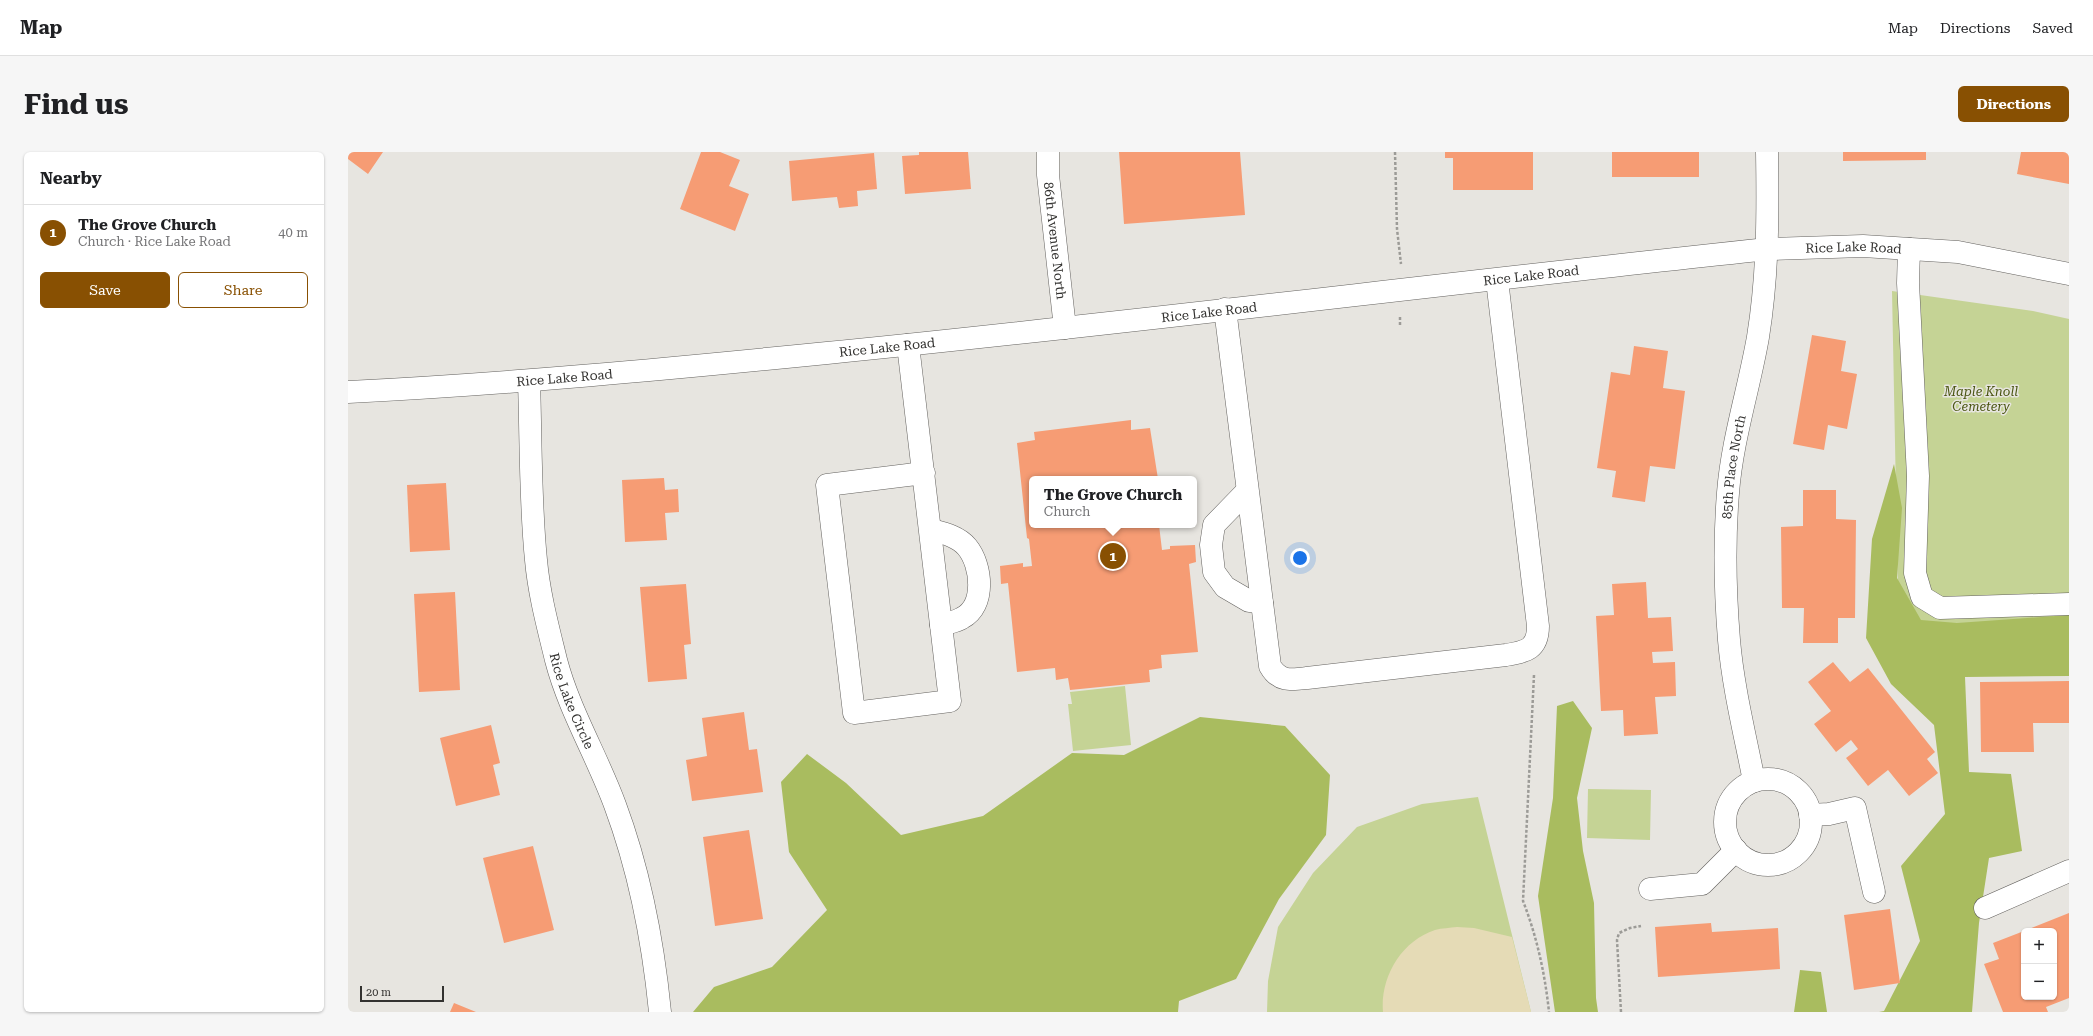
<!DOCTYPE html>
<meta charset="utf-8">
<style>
:root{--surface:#fff;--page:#f6f6f6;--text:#202124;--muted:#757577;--line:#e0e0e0;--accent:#885002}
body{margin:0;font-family:"Roboto Serif",serif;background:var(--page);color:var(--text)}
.controls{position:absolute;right:12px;bottom:12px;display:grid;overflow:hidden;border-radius:6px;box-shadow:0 1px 3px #0004}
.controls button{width:36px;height:36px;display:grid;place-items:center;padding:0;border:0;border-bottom:1px solid var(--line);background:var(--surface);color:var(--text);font:20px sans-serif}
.scale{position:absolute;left:12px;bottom:10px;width:84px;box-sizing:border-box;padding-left:4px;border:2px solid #333230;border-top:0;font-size:11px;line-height:14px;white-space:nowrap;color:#333230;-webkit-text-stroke:3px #e7e5e0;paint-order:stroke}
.you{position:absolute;left:952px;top:406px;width:14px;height:14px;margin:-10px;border:3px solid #fff;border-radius:50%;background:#1a73e8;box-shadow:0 0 0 6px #1a73e833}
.badge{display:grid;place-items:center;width:26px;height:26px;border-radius:50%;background:var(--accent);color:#fff;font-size:13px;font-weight:700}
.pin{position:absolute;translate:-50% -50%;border:2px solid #fff;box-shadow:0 1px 4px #0006}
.popup{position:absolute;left:681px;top:324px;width:168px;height:52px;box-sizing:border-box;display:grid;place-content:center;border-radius:6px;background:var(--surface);filter:drop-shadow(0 1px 3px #0005);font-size:13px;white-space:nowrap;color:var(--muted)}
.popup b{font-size:15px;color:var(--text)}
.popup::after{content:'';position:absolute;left:50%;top:100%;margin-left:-8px;border:8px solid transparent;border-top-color:var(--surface)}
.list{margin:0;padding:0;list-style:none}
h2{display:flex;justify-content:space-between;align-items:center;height:52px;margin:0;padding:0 16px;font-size:17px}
h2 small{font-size:13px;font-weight:400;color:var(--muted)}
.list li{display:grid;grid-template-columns:26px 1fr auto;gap:12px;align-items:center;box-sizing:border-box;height:56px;padding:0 16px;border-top:1px solid var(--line)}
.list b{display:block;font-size:15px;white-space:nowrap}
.list p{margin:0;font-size:13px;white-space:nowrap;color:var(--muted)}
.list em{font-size:13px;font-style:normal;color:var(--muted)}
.actions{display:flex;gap:8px;padding:12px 16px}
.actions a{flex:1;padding:9px 0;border:1px solid var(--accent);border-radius:6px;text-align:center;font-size:14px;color:var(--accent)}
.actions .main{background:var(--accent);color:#fff}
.map{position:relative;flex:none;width:1721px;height:860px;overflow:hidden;border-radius:6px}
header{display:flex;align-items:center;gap:24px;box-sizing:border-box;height:56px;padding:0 20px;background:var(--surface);border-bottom:1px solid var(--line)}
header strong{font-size:19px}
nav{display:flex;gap:22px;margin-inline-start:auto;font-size:14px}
.intro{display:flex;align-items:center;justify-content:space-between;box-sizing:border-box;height:96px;padding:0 24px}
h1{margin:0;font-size:28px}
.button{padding:10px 18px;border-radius:6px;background:var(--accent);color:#fff;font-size:14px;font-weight:700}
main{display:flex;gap:24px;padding:0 24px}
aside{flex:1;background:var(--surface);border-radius:6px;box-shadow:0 1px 3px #0004}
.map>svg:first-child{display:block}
.green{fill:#c5d395}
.forest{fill:#a9bc5f}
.sand{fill:#e5dbb6}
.building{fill:#f69c74}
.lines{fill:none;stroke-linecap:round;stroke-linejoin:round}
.minor-casing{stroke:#64625f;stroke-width:23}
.path{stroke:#9c9b97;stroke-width:2.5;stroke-dasharray:3 2;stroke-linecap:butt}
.minor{stroke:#fff;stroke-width:22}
.labels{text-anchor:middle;stroke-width:3;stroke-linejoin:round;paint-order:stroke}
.street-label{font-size:13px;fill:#333230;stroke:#e7e5e0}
.park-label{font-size:13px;font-style:italic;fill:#4b5612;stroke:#e7e5e0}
</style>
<header>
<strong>Map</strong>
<nav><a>Map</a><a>Directions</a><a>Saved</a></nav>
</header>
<div class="intro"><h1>Find us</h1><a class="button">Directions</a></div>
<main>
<aside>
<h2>Nearby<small></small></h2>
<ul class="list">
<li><span class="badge">1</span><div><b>The Grove Church</b><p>Church · Rice Lake Road</p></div><em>40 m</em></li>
</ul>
<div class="actions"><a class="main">Save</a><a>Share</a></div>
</aside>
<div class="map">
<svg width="1721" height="860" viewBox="0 0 1721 860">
<rect width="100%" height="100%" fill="#e7e5e0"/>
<path class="green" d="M1544 139 1685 159 1721 167V485L1551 494Z
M777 534 783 593 725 599 720 552H724L722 540Z
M1240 637 1303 638 1302 688 1239 686Z
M1130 645 1183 860H919L920 829 930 775 965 721 1009 675 1074 652Z"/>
<path class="forest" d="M1546 312 1554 356 1549 426 1573 468 1609 471 1721 463V524L1617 525 1621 620 1663 622 1674 699 1641 706 1631 771 1624 860H1531L1536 859 1572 789 1553 714 1597 662 1586 573 1543 532 1518 486 1524 387Z
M1225 549 1244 576 1229 646 1235 699 1246 751 1248 846 1250 860H1207L1190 744 1205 646 1209 554Z
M852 565 937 574 982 623 978 683 931 747 888 827 831 849 830 860H345L366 835 424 815 479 758 441 700 433 630 459 602 498 631 553 683 635 664 724 601 776 603Z
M1452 818 1473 820 1479 860H1446Z"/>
<path class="sand" d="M1109 775 1126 776 1164 785 1183 860H1035C1032 826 1053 789 1087 778 1094 776 1102 776 1109 775Z"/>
<path class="building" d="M0 0H35L20 22 0 7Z
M353 0H372L392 8 381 34 401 42 387 79 332 57Z
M571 0H620L623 37 557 42 554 4 571 3Z
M771 0H892L897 63 776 72Z
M1097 0H1185V38H1105V6H1097Z
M1264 0H1351V25H1264Z
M1495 0H1578V8L1495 9Z
M1673 0H1721V32L1669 22Z
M526 1 529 37 509 39 510 54 491 56 489 45 444 49 441 9Z
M1464 183 1498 189 1493 219 1509 222 1499 277 1480 273 1476 298 1445 292Z
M1286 194 1320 199 1315 236 1337 239 1327 317 1302 314 1297 350 1264 345 1268 319 1249 316 1263 220 1282 223Z
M783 268V278L802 276 810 327H684V373H811L814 398 822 397V394L847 393 848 410 841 412 850 500 813 503 814 516 801 518 802 530 722 538 720 526 708 528 707 516 669 520 660 431 653 432 652 414 675 411V415L684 414 681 387 679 386 669 291 687 288 686 280Z
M316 326 317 338 330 337 331 360 317 361 319 388 277 390 274 328Z
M98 331 102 398 62 400 59 333Z
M1455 338H1488V367L1508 368 1507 466H1490V491H1455L1456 456H1434L1433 375 1455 374Z
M1298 430 1300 466 1323 465 1325 499 1304 500 1305 511 1327 510 1328 544 1307 545 1310 582 1276 584 1275 558 1253 559 1248 464 1266 463 1264 432Z
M338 432 343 492 336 493 339 527 300 530 292 435Z
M107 440 112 538 71 540 66 442Z
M1485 510 1502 530 1520 516 1587 600 1579 607 1590 621 1561 644 1540 618 1520 634 1498 606 1510 597 1503 588 1488 600 1466 572 1483 559 1460 530Z
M1721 529V571H1685L1686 600H1633L1632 530Z
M396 560 401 598 409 597 415 640 344 649 338 608 359 604 354 566Z
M143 573 152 611 145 613 152 643 108 654 92 586Z
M401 678 415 767 367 774 355 685Z
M185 694 206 778 156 791 135 706Z
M1542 757 1552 831 1506 838 1496 763Z
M1721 761V846L1698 855 1700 860H1655L1636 812 1651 807 1645 791 1676 779V845H1706V779H1676Z
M1363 771 1364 780 1430 776 1432 817 1310 825 1307 775Z
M106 851 128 860H102Z"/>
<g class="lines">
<g class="minor-casing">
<g id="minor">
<path id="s1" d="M700 0V23L717 176"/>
<path d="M1561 97 1560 131 1570 324 1567 421 1574 445 1592 456 1721 452"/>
<path d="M877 157 922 514C931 530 943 528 959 526L1158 503C1178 500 1190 497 1190 474L1149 128"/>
<path d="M560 193C575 312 588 431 602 549L506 561 479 333 576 321"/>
<path id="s2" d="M181 229C183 289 182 349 188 408 191 442 200 475 208 508 221 558 249 604 267 653 292 720 305 789 312 860"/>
<path id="s3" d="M0 240C160 232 319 217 479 201 793 170 1106 130 1420 97L1515 94 1610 100 1721 122"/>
<path d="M899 339 866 373 863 393 866 420 877 435 901 449 914 451"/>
<path d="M583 378C595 381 610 384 619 395 634 413 638 454 614 466 608 470 599 471 593 473"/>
<circle cx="1420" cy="670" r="43"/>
<path id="s4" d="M1406 629C1397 583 1385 535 1381 488 1377 439 1376 390 1380 341 1384 288 1401 237 1410 185 1420 123 1420 62 1419 0"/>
<path d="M1462 663 1481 662 1507 656 1526 740"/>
<path d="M1302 737 1354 732 1388 698"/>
<path d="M1637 756 1721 719"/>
</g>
</g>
<path class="path" d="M1047 0 1049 77 1053 112
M1052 173V163
M1186 523 1175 749C1189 785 1197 822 1201 860
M1273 860 1269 788 1271 781 1282 776 1293 774"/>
<use href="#minor" class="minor"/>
</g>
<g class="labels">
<g class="street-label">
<text dy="5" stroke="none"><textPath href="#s1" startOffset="89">86th Avenue North</textPath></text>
<text dy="5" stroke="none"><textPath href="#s3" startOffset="1513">Rice Lake Road</textPath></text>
<text dy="5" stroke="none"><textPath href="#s3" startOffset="1189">Rice Lake Road</textPath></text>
<text dy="5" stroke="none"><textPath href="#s3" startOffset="865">Rice Lake Road</textPath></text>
<text dy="5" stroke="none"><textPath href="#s3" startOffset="541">Rice Lake Road</textPath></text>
<text dy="5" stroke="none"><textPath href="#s3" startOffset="217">Rice Lake Road</textPath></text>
<text dy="5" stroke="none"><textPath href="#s4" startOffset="317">85th Place North</textPath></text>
<text dy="5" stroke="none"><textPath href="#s2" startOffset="325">Rice Lake Circle</textPath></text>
</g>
<g class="park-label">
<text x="1633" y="244">Maple Knoll<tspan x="1633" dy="15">Cemetery</tspan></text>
</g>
</g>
</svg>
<div class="controls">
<button>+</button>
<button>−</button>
</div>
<div class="scale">20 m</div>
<div class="you"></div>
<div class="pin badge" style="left:765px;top:404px">1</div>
<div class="popup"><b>The Grove Church</b>Church</div>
</div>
</main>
